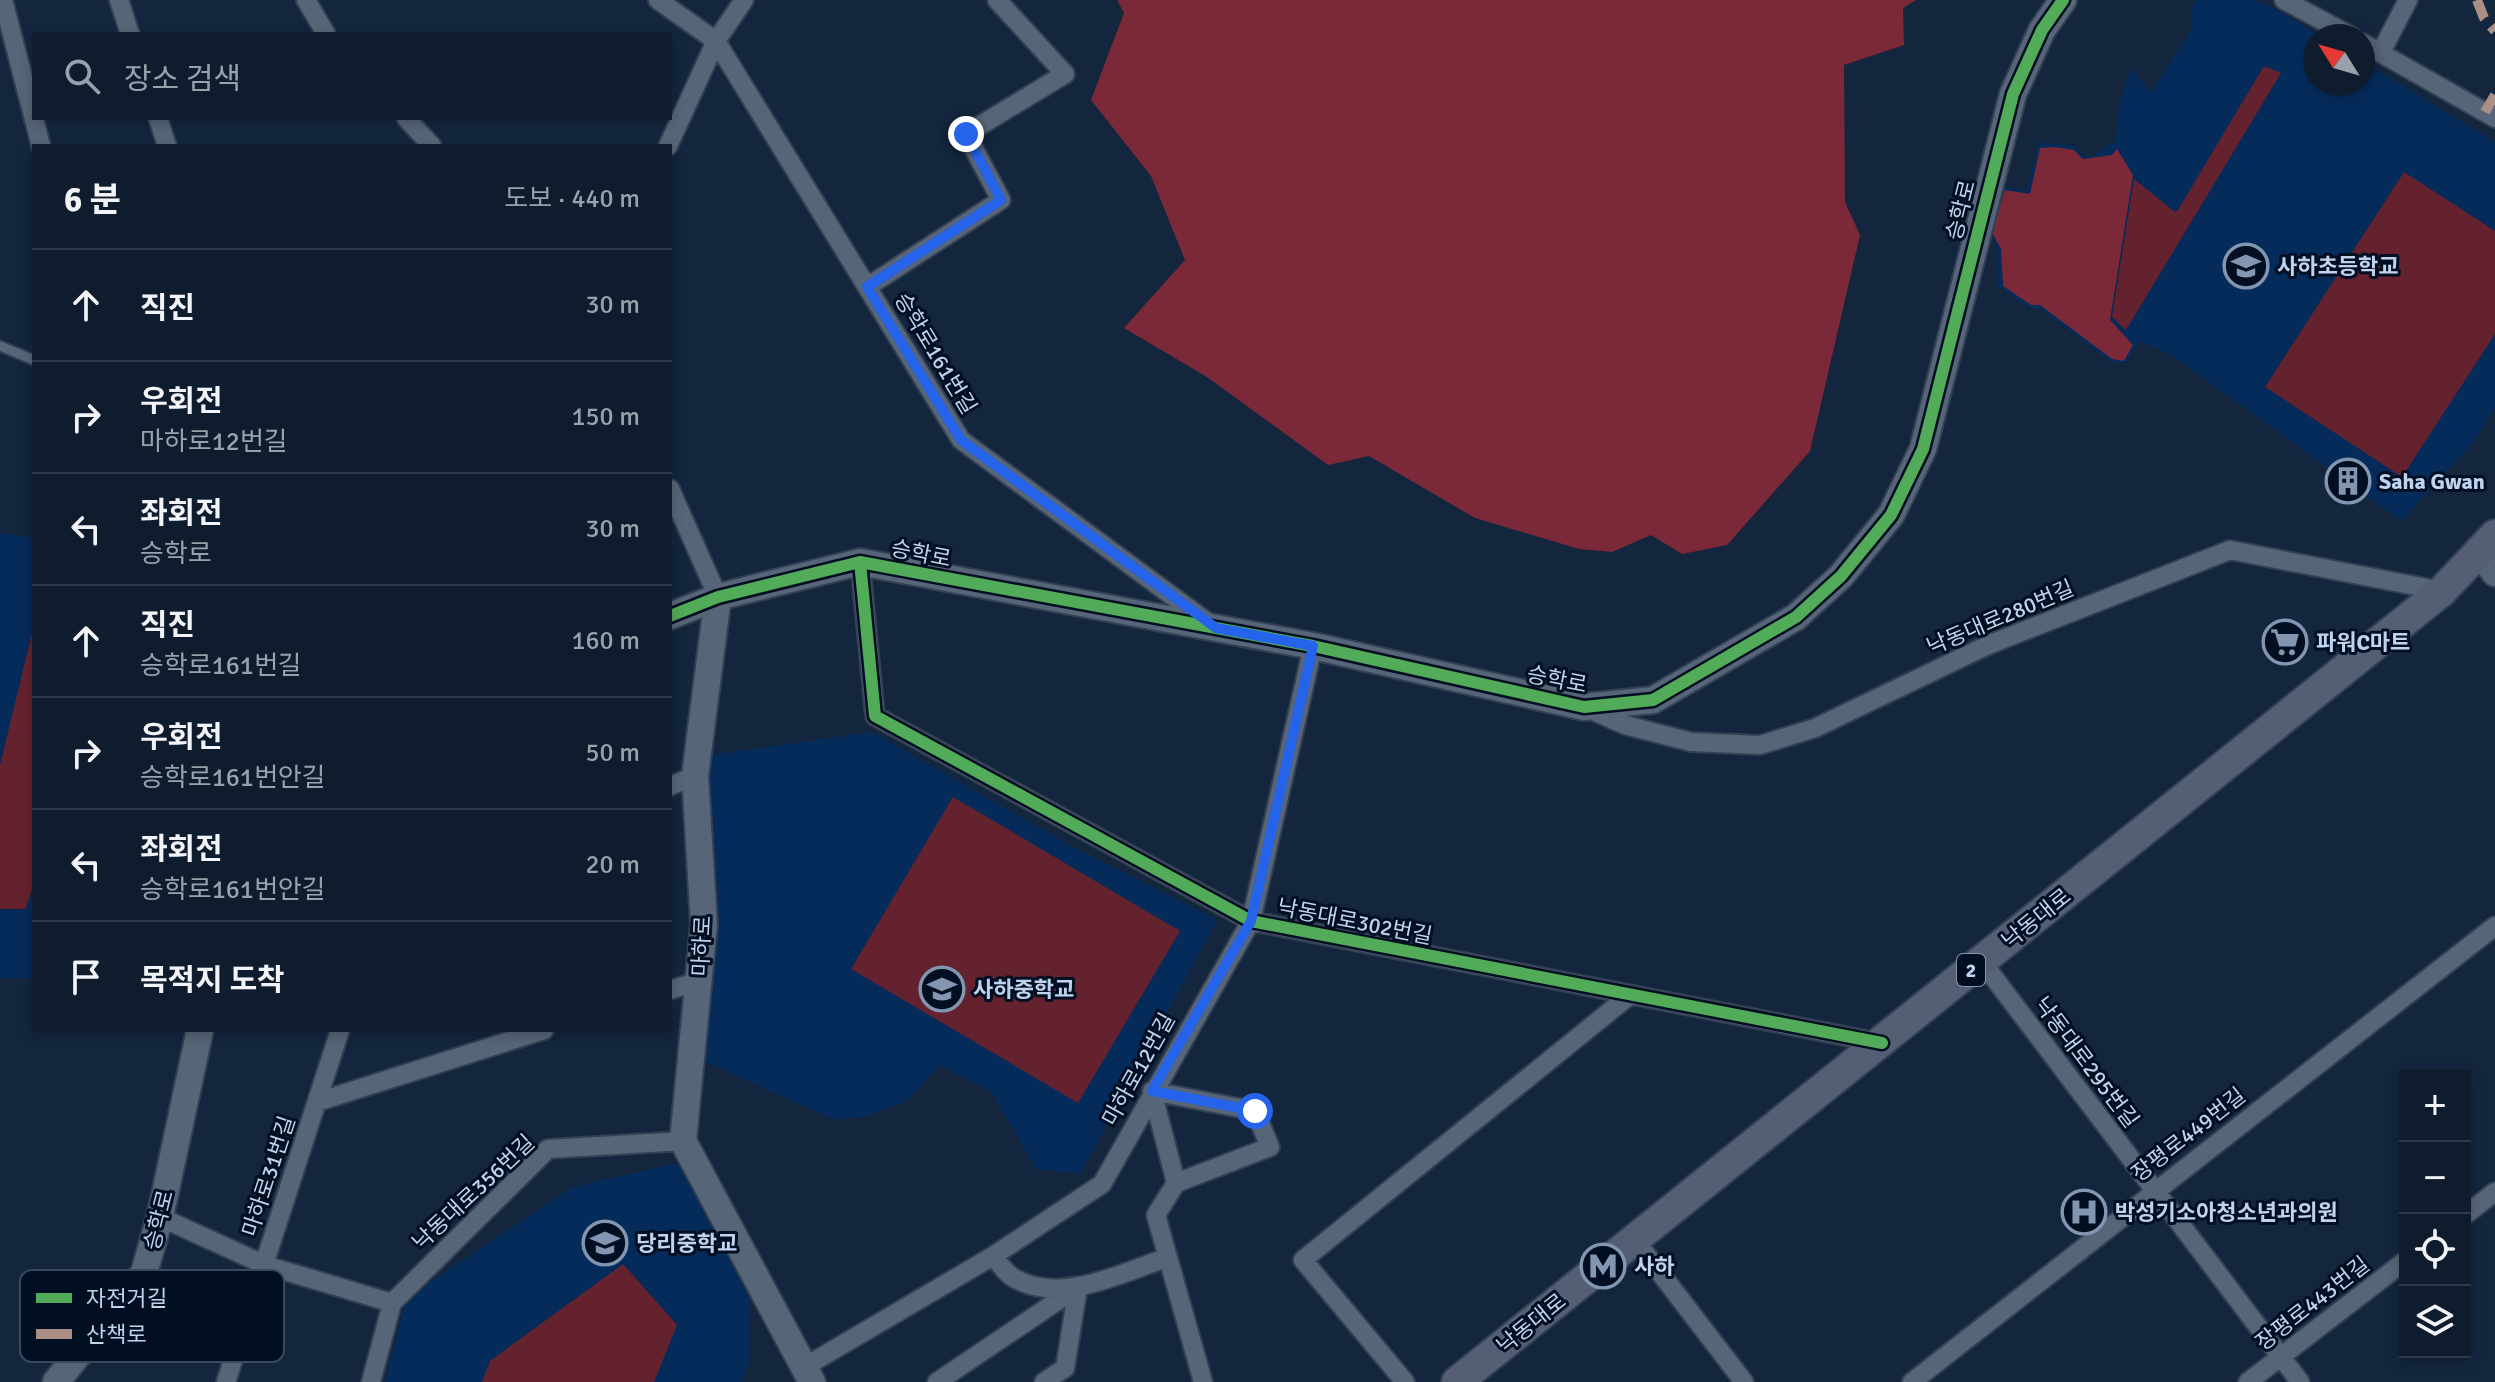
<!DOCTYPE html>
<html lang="ko">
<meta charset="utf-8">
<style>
:root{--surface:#0e1c2e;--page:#172536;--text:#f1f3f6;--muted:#9ba1aa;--line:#2e3a4a}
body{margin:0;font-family:Signika,"Noto Sans KR",sans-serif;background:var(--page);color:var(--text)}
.controls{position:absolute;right:24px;bottom:24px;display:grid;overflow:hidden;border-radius:0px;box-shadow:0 4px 12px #0003}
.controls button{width:72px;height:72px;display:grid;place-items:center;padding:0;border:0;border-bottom:2px solid var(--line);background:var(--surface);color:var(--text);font:40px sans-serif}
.compass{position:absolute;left:2303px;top:24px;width:72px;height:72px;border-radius:50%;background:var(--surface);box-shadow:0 4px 12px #0003;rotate:307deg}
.stop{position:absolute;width:24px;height:24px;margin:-18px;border:6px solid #2563eb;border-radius:50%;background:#fff}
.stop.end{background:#2563eb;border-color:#fff;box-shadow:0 2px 8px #0008}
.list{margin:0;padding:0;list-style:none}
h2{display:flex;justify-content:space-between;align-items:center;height:104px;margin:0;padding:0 32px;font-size:34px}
h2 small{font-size:26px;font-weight:400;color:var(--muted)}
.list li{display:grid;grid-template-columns:52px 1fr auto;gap:24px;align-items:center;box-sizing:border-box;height:112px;padding:0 32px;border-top:2px solid var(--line)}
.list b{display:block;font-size:30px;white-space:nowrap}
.list p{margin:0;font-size:26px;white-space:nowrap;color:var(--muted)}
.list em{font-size:26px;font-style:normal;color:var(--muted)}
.icon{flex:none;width:44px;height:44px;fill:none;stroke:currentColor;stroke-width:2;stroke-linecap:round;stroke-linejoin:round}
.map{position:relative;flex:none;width:2495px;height:1382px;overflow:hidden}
.search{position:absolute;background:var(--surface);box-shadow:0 4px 12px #0003;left:32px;top:32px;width:640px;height:88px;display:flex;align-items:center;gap:20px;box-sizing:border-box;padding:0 28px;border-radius:0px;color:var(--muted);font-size:30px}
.panel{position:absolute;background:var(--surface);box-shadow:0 4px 12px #0003;left:32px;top:144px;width:640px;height:888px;border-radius:0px}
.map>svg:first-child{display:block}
.built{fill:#052b5b}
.green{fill:#64222e}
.forest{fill:#7b2938}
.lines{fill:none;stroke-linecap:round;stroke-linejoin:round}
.lane-casing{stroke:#334053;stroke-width:13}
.street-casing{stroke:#334053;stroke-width:22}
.secondary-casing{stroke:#334053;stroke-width:30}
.primary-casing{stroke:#334053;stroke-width:34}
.lane{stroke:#576578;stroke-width:9}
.street{stroke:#576578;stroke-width:18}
.secondary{stroke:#576578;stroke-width:26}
.primary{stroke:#545f75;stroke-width:30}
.quiet{stroke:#ac8f84;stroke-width:10;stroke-dasharray:20 10;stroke-linecap:butt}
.cycleway-casing{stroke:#020e21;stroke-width:17}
.cycleway{stroke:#51ab58;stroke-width:12}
.route{stroke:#2563eb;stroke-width:10}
.labels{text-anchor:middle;stroke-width:6;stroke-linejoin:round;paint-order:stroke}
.shield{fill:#020e21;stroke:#8698b1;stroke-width:2}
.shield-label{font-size:20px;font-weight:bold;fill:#bfd3ef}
.street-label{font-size:22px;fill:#bfd3ef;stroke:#020e21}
.poi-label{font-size:22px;font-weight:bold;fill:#bfd3ef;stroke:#020e21;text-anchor:start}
.key{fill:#020e21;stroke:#3b495f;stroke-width:2}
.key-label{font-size:22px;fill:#bfd3ef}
</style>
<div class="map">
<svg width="2495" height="1382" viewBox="0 0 2495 1382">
<rect width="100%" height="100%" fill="#13263e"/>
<path class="built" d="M2197 0H2255L2274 8 2320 36H2315V84H2363V62L2495 142V408L2473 443 2401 521 2173 356 2139 341 2126 363 2111 362 2038 307 2032 310 1998 286V247L1990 231 2003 186 2027 191 2039 142 2076 146 2082 155 2093 156 2116 141 2120 98 2131 68 2150 93 2192 29 2191 9Z
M0 533 34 538V978H0Z
M872 732 1071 846 1217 920 1080 1174 1036 1169 992 1093 940 1065 908 1100 867 1116 835 1120 696 1058 719 896 700 789 711 755Z
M678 1163 750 1299 749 1363 741 1382H385L406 1298 572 1187Z"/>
<path class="green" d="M2264 66 2281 73 2126 330 2112 317 2134 179 2175 212 2178 210Z
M2404 172 2495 231V334L2402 477 2265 387Z
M34 625V883L26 909H0V765Z
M953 797 1180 931 1078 1103 851 969Z
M623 1264 677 1325 654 1382H482L490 1361Z"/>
<path class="forest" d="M1117 0H1916L1903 8 1904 45 1844 65 1845 202 1860 235 1810 451 1727 545 1682 554 1651 535 1612 552 1579 549 1475 518 1369 456 1328 465 1207 377 1124 328 1185 260 1151 176 1091 100 1124 13Z
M2055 147 2074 150 2083 159 2112 155 2117 149 2133 175 2110 320 2133 345 2124 361 2112 359 2040 305H2031L2003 286 2001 249 1992 232 2005 190 2030 194 2040 148Z"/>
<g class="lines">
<g class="lane-casing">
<path id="lane" d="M0 346 34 360"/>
</g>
<g class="street-casing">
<path id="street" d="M3 0 41 146
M119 0 130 34
M306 0 326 34
M658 0 716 41 961 440 1210 624
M2284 0 2351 36
M2363 43 2495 118
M2381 52 2408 0
M158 118 167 146
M406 118 432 146
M668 146 716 41 744 0
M867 287 1001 200 966 134 1065 74 997 0
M670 489 718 597
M860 562 875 716 1251 921 1881 1043
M1587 708 1625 725 1691 742 1760 745 1815 728 1988 645 2230 550 2442 591
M670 786 695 776
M1982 962 2300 1382
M670 990 699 981
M317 1102 544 1030
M1176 1183 1270 1147 1255 1111 1152 1091 1176 1183 1156 1215 1203 1382
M2465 1215 2495 1192
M160 1217 265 1265 392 1303
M1635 1240 1744 1382
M993 1256C999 1263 1006 1274 1014 1278 1060 1305 1122 1273 1166 1258
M806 1366 993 1256 1102 1184 1251 921 1313 646
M226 1382 340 1030
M371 1382 392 1303 548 1149 683 1141
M937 1382 1078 1287
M1044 1382 1065 1368 1078 1287
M1405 1382 1303 1260 1630 995
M1912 1382 2495 926
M2248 1382 2405 1261"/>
</g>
<g class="secondary-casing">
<path id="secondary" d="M2480 553 2495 573
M718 597 695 776 704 924 683 1141 812 1382
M670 616 718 597 860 562 1313 646 1584 707 1653 700 1796 617 1841 576 1891 515 1923 449 2013 94 2042 30 2063 0
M56 1382 144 1273 160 1217 200 1030"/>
</g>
<g class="primary-casing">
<path id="primary" d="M1457 1382 2442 591 2495 535"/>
</g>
<use href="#lane" class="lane"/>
<use href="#street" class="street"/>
<use href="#secondary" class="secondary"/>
<use href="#primary" class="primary"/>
<path class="quiet" d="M2477 0 2484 18 2495 31
M2485 112 2495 95"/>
<g class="cycleway-casing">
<path id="cycleway" d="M860 562 875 716 1251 921 1882 1043
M670 616 718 597 860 562 1313 646 1584 707 1653 700 1796 617 1841 576 1891 515 1923 449 2013 94 2042 30 2063 0"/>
</g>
<use href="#cycleway" class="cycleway"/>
</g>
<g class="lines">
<path class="route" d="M966 134 1001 200 867 287 961 440 1216 628 1313 646 1251 921 1152 1091 1255 1111"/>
</g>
<defs>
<g id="school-ring" transform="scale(2.3)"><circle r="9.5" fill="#020e21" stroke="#8396b1" stroke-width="1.5"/><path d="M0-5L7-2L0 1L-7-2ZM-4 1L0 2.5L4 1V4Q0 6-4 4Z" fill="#8396b1"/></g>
<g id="building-ring" transform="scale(2.3)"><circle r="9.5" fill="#020e21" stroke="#8396b1" stroke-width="1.5"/><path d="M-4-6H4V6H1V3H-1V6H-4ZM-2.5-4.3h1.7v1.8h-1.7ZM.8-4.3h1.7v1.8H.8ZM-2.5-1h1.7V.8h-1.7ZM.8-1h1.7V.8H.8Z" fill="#8396b1"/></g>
<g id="supermarket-ring" transform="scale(2.3)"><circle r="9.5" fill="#020e21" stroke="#8396b1" stroke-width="1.5"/><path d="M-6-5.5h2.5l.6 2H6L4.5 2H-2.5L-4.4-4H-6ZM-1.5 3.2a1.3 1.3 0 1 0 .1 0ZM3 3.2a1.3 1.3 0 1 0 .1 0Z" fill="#8396b1"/></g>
<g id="hospital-ring" transform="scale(2.3)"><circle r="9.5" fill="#020e21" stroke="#8396b1" stroke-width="1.5"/><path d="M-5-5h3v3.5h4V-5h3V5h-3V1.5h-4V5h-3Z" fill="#8396b1"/></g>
<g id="metro-ring" transform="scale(2.3)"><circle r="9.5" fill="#020e21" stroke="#8396b1" stroke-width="1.5"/><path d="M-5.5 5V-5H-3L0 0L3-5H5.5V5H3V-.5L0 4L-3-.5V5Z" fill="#8396b1"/></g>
</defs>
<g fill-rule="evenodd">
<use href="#school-ring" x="2246" y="266"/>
<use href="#building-ring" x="2348" y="481"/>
<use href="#supermarket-ring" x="2285" y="642"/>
<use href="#school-ring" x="942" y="989"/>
<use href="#hospital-ring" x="2084" y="1212"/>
<use href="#school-ring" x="605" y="1243"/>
<use href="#metro-ring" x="1603" y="1266"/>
</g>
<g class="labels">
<rect class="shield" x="1957" y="954" width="28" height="32" rx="6"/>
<g class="shield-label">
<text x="1971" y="977">2</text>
</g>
<g class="street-label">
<text transform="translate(1960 210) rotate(-76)" y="8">승학로</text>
<text transform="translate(936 353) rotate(59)" y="8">승학로161번길</text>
<text transform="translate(921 553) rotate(11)" y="8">승학로</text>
<text transform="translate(2000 617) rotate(-23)" y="8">낙동대로280번길</text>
<text transform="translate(1557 679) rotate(11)" y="8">승학로</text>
<text transform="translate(2036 918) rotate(-39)" y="8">낙동대로</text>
<text transform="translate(1355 921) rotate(11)" y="8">낙동대로302번길</text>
<text transform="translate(701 946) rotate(-87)" y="8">마하로</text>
<text transform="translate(2087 1062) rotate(53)" y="8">낙동대로295번길</text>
<text transform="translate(1138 1069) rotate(-61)" y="8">마하로12번길</text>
<text transform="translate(2188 1134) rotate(-38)" y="8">장평로449번길</text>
<text transform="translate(268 1176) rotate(-72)" y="8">마하로31번길</text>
<text transform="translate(473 1192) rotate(-43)" y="8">낙동대로356번길</text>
<text transform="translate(158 1220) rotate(-76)" y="8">승학로</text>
<text transform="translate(2312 1303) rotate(-38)" y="8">장평로443번길</text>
<text transform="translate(1531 1323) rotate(-39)" y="8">낙동대로</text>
</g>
<g class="poi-label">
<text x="2277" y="274">사하초등학교</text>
<text x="2379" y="489">Saha Gwan</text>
<text x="2316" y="650">파워C마트</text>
<text x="973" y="997">사하중학교</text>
<text x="2115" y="1220">박성기소아청소년과의원</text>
<text x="636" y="1251">당리중학교</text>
<text x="1634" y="1274">사하</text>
</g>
</g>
<rect x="20" y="1270" width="264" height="92" rx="12" class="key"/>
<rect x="36" y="1293" width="36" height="10" fill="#51ab58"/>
<rect x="36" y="1329" width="36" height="10" fill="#ac8f84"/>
<g class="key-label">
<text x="86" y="1306">자전거길</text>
<text x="86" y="1342">산책로</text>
</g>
</svg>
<div class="controls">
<button>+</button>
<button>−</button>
<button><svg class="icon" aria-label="locate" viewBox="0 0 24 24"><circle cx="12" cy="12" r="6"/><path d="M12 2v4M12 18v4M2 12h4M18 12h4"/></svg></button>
<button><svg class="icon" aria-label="layers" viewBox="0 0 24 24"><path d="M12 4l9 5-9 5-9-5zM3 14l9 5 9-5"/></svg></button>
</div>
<svg class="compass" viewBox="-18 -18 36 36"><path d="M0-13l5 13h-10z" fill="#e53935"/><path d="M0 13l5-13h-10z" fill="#9ba1aa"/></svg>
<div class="stop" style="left:1255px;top:1111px"></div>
<div class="stop end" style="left:966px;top:134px"></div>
<div class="search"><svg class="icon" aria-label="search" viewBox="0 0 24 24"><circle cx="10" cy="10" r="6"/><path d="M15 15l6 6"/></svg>장소 검색</div>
<section class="panel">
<h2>6 분<small>도보 · 440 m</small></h2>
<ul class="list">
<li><svg class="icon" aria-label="ahead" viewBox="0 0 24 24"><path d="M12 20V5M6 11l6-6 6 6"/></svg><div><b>직진</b></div><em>30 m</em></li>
<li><svg class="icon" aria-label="right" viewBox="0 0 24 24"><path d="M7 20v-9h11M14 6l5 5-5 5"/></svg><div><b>우회전</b><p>마하로12번길</p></div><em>150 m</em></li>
<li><svg class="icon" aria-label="left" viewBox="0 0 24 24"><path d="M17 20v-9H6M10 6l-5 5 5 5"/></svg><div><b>좌회전</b><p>승학로</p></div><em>30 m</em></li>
<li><svg class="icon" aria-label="ahead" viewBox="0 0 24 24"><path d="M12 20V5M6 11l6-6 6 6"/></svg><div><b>직진</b><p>승학로161번길</p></div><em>160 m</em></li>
<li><svg class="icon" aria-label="right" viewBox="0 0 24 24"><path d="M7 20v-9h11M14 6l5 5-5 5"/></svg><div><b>우회전</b><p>승학로161번안길</p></div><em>50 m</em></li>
<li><svg class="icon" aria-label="left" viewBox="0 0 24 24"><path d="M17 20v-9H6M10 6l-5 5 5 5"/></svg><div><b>좌회전</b><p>승학로161번안길</p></div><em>20 m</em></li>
<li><svg class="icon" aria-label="arrive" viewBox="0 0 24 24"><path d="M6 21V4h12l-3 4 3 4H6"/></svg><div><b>목적지 도착</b></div></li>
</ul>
</section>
</div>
